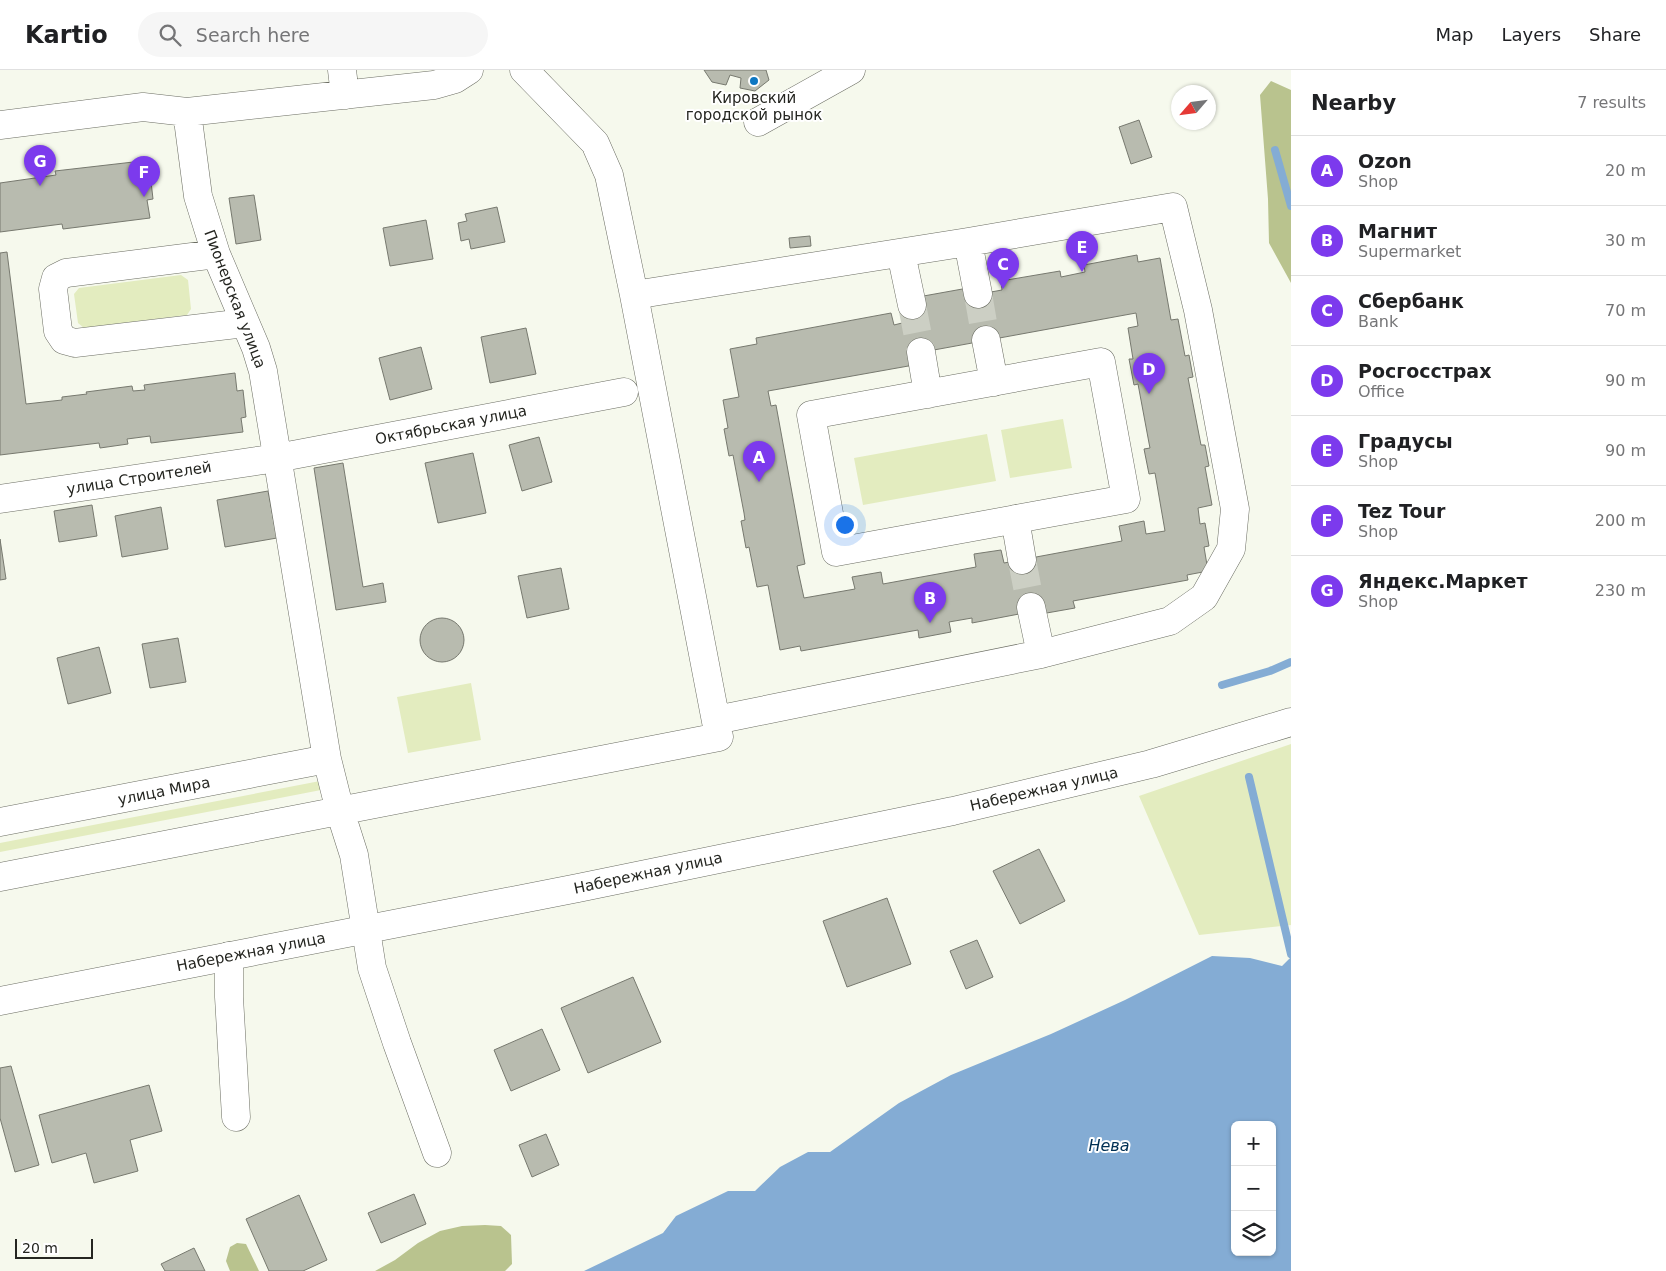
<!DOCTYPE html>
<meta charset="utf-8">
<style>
:root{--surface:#fff;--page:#f6f6f6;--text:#202124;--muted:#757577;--line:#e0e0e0;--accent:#7c3aed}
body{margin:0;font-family:"DejaVu Sans",sans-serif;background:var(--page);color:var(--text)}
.controls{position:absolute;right:15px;bottom:15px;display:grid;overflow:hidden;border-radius:8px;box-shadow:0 1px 4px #0004}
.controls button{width:45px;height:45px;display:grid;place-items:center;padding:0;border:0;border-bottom:1px solid var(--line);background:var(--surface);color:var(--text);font:25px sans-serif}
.compass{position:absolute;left:1171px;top:15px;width:45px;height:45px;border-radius:50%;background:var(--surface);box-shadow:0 1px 4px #0004;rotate:242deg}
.scale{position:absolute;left:15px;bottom:12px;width:78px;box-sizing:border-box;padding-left:5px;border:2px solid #252621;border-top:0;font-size:14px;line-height:18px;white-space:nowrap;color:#252621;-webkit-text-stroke:4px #fff;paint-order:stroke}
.you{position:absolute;left:844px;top:454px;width:18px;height:18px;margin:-12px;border:4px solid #fff;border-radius:50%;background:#1a73e8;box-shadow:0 0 0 8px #1a73e833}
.badge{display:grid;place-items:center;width:32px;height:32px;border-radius:50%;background:var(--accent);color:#fff;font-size:16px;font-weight:700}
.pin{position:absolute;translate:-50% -41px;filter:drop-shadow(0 1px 2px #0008)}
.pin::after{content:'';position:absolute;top:26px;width:18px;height:15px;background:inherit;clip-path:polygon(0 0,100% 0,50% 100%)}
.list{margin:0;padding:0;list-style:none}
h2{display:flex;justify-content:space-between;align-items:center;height:65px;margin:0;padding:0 20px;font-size:21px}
h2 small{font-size:16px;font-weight:400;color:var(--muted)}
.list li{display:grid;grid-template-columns:32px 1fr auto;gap:15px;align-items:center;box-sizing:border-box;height:70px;padding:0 20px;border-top:1px solid var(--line)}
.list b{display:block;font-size:19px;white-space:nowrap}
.list p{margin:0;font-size:16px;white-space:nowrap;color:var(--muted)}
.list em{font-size:16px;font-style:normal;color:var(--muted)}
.icon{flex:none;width:28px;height:28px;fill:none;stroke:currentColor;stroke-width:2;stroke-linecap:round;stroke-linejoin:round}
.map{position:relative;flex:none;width:1291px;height:1201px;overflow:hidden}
header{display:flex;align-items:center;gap:30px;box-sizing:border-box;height:70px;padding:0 25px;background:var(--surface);border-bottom:1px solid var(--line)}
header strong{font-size:24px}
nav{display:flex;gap:28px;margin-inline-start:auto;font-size:18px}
.search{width:350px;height:45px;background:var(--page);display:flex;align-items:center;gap:12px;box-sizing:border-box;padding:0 18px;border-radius:28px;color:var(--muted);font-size:19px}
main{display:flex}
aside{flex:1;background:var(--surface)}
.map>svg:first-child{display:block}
.green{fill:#e3ecbf}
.forest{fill:#b9c38e}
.water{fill:#84acd4;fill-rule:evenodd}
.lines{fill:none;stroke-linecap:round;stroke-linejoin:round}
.stream{stroke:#84acd4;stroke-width:8}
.building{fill:#b8bbaf;stroke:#77796f;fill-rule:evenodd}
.minor-tunnel{stroke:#cccfc4;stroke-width:28;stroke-dasharray:28 14;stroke-linecap:butt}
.minor-casing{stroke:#6b6d63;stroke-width:29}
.major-casing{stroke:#6b6d63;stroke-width:29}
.minor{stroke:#fff;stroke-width:28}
.major{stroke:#fff;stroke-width:28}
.poi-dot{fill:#0e77c2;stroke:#fff;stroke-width:2}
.labels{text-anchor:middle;stroke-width:4;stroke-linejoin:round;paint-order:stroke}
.poi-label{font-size:15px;fill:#252621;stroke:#fff}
.street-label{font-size:15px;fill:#252621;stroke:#fff}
.water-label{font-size:16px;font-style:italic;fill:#003054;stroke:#fff}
</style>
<header>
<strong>Kartio</strong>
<div class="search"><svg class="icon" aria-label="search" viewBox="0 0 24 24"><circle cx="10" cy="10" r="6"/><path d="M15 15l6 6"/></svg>Search here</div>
<nav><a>Map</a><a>Layers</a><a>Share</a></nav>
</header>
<main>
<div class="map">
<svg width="1291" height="1201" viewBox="0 0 1291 1201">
<rect width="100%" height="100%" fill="#f6f9ed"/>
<path class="green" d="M181 205 188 210 191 239 187 245 84 258 78 253 74 224 79 218Z
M1063 349 1072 398 1010 408 1001 360Z
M987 364 996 411 863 435 854 388Z
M471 613 481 670 408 683 397 627Z
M1291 674V855L1199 865 1139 726Z
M320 711 321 720 0 782V773Z"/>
<path class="forest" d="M1271 11 1291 20V213L1269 173 1268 129 1260 25Z
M485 1155 501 1156 511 1165 512 1194 505 1201H375L395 1190 418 1173 440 1161 462 1156Z
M237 1173 246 1174 259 1201H230L226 1191 230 1177Z"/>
<path class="water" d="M1212 886 1250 888 1282 896 1291 887V1201H584L663 1163 676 1146 728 1121H755L780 1097 808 1082H830L899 1033 951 1005 1051 964 1125 930ZM1235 1055H1272V1182H1235Z"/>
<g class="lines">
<path class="stream" d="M1275 80 1291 136
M1222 615 1270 601 1291 592
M1249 707 1291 884"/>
</g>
<path class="building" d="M704 0H766L769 10 755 21 740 18 741 8 730 5 726 15 712 12Z
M1139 50 1152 87 1131 94 1119 57Z
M142 91 144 103H150L153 129 147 130 150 148 63 159 62 154 0 162V113L56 105 55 101Z
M254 125 261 170 236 174 229 128Z
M497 137 505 172 471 179 469 169 461 171 458 153 467 151 465 144Z
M426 150 433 189 390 196 383 158Z
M810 166 811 176 790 178 789 168Z
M7 182 26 334 62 330V327L87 324 86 322 132 316 133 321 145 320 144 315 235 303 237 321 243 320 246 347 241 348 243 362 151 373 150 366 127 369 128 374 100 378 99 373 0 385V183Z
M1137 185 1138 192 1160 188 1171 250 1178 249 1185 286 1189 285 1193 307 1188 308 1201 375H1205L1209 396 1205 397 1212 435 1198 438 1200 454 1205 453 1209 476 1204 477 1208 501 1187 505 1188 510 1073 531 1075 538 1041 544H1019L972 553V548L949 552 951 562 919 568 918 560 801 581 800 576 780 580 768 515 757 517 749 477 746 478 741 451 745 450 744 443 733 385 729 386 724 359 728 358 723 330 739 327 730 279 757 274 756 268 891 243 894 255 906 252 903 237 918 227 968 218 969 226 1002 220 1001 211 1060 201 1061 207 1085 202 1084 195ZM1136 243 1138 256 1128 258 1133 289H1129L1134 315 1138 314 1149 373 1150 378 1144 379 1149 404 1155 403 1165 461 1146 464 1144 451 1119 456 1122 471 1004 493 1001 480 974 484 976 497 883 514 881 502 852 507 855 519 804 528 797 496 805 494 776 335 771 336 768 321 914 295 912 284Z
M526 258 536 304 490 313 481 267Z
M421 277 432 319 390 330 379 288Z
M539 367 552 412 522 421 509 375Z
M473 383 486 443 438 453 425 393Z
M343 393 363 517 383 513 386 532 336 540 314 398Z
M268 421 277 468 225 477 217 430Z
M92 435 97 466 59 472 54 441Z
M161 437 168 479 122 487 115 446Z
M0 469 6 509 0 510Z
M561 498 569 539 527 548 518 506Z
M420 570a22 22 0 1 1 44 0a22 22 0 1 1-44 0Z
M178 568 186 612 150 618 142 574Z
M99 577 111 623 68 634 57 588Z
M1039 779 1065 831 1020 854 993 801Z
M887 828 911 894 847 917 823 851Z
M977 870 993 907 966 919 950 881Z
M633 907 661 972 588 1003 561 938Z
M542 959 560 1000 511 1021 494 980Z
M11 996 39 1095 15 1102 0 1048V998Z
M149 1015 162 1061 130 1070 138 1101 94 1113 86 1083 52 1093 39 1045Z
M546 1064 559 1095 532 1107 519 1075Z
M414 1124 426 1154 381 1173 368 1143Z
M299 1125 327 1190 303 1201H269L246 1149Z
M194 1178 205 1201H165L161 1194Z"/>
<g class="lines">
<path class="minor-tunnel" d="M978 224 986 270
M912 235 921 282
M1022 490 1031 537"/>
<g class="minor-casing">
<path id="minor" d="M342 0 345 25
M187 42 198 126 216 184 256 278 263 301 327 689 340 741 354 785 372 898 397 973 437 1083
M758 52 851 0
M0 55 143 37 187 42 434 15 455 9 469 0
M968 172 978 224
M901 183 912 235
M216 184 66 203 56 208 53 219 58 261 64 270 75 273 245 253
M634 225 968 172 1173 137 1198 240 1235 439 1231 479 1204 527 1170 551 1041 584 716 650
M986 270 994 312
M921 282 928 324
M1101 292 1126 429 836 482 811 345Z
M0 429 277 388 624 322
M1015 449 1022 490
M1031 537 1041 584
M0 752 327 689
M0 807 719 667 634 225 609 105 595 73 524 0
M229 886V927L236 1047"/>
</g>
<g class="major-casing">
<path id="major" d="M0 931 578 818 953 741 1151 694 1291 652"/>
</g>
<use href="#minor" class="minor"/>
<use href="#major" class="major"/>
</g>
<circle class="poi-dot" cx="754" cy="11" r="5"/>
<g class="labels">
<g class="poi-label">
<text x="754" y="33">Кировский<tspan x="754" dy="17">городской рынок</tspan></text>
</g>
<g class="street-label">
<text transform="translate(235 229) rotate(69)" y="5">Пионерская улица</text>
<text transform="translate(451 355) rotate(-11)" y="5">Октябрьская улица</text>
<text transform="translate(139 408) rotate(-9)" y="5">улица Строителей</text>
<text transform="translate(1044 719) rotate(-13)" y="5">Набережная улица</text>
<text transform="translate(164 721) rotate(-11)" y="5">улица Мира</text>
<text transform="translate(648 803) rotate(-12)" y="5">Набережная улица</text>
<text transform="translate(251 882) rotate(-11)" y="5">Набережная улица</text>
</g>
<g class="water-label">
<text x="1109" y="1081">Нева</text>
</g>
</g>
</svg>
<div class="controls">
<button>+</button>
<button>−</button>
<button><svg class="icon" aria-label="layers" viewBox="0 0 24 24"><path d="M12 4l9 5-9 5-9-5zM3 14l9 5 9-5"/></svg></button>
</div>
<svg class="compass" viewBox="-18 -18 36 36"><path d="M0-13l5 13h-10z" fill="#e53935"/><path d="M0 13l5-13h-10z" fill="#757577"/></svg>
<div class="scale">20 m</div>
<div class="you"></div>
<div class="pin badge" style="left:759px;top:412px">A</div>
<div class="pin badge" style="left:930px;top:553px">B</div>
<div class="pin badge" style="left:1003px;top:219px">C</div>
<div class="pin badge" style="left:1149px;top:324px">D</div>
<div class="pin badge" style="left:1082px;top:202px">E</div>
<div class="pin badge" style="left:144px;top:127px">F</div>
<div class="pin badge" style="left:40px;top:116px">G</div>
</div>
<aside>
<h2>Nearby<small>7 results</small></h2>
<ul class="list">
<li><span class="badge">A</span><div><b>Ozon</b><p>Shop</p></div><em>20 m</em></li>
<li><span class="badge">B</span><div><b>Магнит</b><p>Supermarket</p></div><em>30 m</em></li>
<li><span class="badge">C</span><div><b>Сбербанк</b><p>Bank</p></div><em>70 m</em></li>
<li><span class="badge">D</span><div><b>Росгосстрах</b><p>Office</p></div><em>90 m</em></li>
<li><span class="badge">E</span><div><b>Градусы</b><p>Shop</p></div><em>90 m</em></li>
<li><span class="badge">F</span><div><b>Tez Tour</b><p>Shop</p></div><em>200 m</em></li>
<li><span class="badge">G</span><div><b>Яндекс.Маркет</b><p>Shop</p></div><em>230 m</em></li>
</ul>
</aside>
</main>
